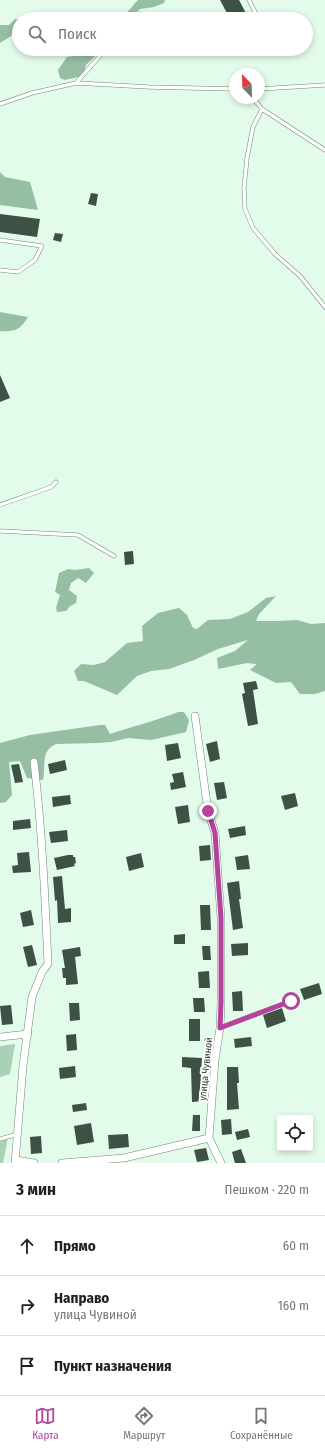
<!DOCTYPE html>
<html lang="ru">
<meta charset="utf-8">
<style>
:root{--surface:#fff;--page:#f6f6f6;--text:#222;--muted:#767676;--line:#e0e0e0;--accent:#b4439e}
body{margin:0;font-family:"Fira Sans Condensed",sans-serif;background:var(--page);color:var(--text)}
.controls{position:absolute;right:12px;bottom:12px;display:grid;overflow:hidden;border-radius:4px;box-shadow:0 2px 6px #0003}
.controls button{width:36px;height:36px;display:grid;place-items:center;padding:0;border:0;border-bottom:1px solid var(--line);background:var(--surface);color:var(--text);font:20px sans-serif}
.compass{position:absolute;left:229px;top:68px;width:36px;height:36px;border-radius:50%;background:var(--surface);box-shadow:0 2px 6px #0003;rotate:337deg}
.stop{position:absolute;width:12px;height:12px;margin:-9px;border:3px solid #b4439e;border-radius:50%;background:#fff}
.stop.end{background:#b4439e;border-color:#fff;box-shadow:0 1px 4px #0008}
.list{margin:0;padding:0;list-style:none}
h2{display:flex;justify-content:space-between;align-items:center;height:52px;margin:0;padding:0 16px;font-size:17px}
h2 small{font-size:13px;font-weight:400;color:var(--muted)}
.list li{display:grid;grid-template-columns:26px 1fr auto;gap:12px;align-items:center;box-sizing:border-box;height:60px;padding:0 16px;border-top:1px solid var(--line)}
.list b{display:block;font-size:15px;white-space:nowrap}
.list p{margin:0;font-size:13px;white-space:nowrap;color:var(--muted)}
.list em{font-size:13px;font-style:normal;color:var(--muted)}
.icon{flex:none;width:22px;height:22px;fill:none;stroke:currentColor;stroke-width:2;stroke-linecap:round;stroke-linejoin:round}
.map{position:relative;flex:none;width:325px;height:1163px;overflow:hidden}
.search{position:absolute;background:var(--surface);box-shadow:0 2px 6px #0003;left:12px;right:12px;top:12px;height:44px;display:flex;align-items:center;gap:10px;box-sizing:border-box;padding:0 14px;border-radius:22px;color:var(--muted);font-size:15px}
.sheet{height:232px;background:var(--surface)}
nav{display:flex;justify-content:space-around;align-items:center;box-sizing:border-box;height:56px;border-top:1px solid var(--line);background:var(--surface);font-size:11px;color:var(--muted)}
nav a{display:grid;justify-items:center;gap:2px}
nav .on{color:var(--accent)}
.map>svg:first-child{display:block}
.green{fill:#a8d1b6}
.forest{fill:#95bea3}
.building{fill:#3d5245}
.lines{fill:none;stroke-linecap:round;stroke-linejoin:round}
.service-casing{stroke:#718779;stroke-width:4.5}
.minor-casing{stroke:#718779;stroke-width:8}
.service{stroke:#fff;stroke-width:3.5}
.minor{stroke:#fff;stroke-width:7}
.route{stroke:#b4439e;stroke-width:5}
.labels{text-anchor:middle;stroke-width:4;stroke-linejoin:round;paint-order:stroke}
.street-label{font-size:10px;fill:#333d36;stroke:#fff}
</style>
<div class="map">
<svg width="325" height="1163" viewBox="0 0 325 1163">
<rect width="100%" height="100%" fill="#e2fbea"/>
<path class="green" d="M15 1044 10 1074 0 1077V1046Z
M8 1137 3 1163H0V1138Z"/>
<path class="forest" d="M138 0H165L164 3 154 7 140 9 135 14 140 19H115C119 16 126 14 129 10 133 7 134 3 138 0Z
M15 19 19 20V28H16L11 36 0 43V25H9Z
M86 49 101 50 86 65 83 76 65 80 60 78 58 70 67 57 81 55Z
M0 172 5 177 30 182 38 210 0 205Z
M0 312 28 317C20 330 15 332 0 331Z
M89 568 94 573 86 583 78 578 71 583 69 590 77 596 76 603 70 606 66 611 57 612 56 608 60 595 55 592 59 573 68 569 75 570Z
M276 596 259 614 256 621H278L297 620 311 624 325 623V691L315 694H300L291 682 276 683 250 670 257 664 247 663 218 669 217 658 235 651 248 640 218 649 194 660 169 669 151 671 137 676 117 695 84 681H78L74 671 81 664 94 665 105 662 127 643 143 641 142 626 158 613 179 608 187 615 193 628 197 629 208 620 230 619 248 612 266 598Z
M178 712H184L189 720 186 732 151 740 128 738 111 742 97 743 56 744C40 751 46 766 43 780L27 778 20 761 9 762 12 795 6 802 0 803V743L30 735 100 725H105L110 734C133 726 156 721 178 712Z"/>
<path class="building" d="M220 0H239L249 19H230Z
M91 193 98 194 96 206 88 204Z
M0 214 40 219 37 237 0 232Z
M55 233 63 234 61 242 53 240Z
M0 375 10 398 0 402Z
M133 551 134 564 125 565 124 552Z
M256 681 258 689 253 690 258 724 248 726 242 694 245 693 243 683Z
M217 741 220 759 210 762 206 744Z
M178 743 181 758 167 761 165 745Z
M65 760 67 770 50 774 48 764Z
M19 764 23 782 15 783 11 765Z
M183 772 186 787 171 790 170 783 174 782 172 774Z
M224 782 227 798 217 800 214 783Z
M295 793 298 806 285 810 281 796Z
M70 795 71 804 53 807 52 797Z
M188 805 190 822 178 824 175 807Z
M30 819 31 828 13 830V821Z
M245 826 246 835 230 838 228 829Z
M67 830 68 841 51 843 49 832Z
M210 845 211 860 200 861 199 846Z
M29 852 31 872 13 873 12 866 18 865 17 853Z
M141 853 144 867 129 871 126 857Z
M68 855H73V857H75L76 863 74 864 75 866 57 870 54 858Z
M248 855 250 869 237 870 235 857Z
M62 876 65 909 71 908V922L58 923 57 900 55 901 53 877Z
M239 881 241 899H239L243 928 233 930 227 883Z
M200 905H210L211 930H201Z
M31 910 34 925 23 927 20 913Z
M185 934V944H174V935Z
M248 943V955L232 956 231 944Z
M32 945 37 965 28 967 23 947Z
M202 946H210L211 960H203Z
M80 947 81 956 75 957 78 984 66 985V978H63L62 968H65L62 950Z
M209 971 210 988H199L198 972Z
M319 983 322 994 304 1000 300 989Z
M242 991 243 1011H233L232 992Z
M193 998H204L205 1012H194Z
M69 1003H79L80 1020 70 1021Z
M11 1005 13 1024 2 1025 0 1006Z
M282 1008 286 1021 267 1028 263 1015Z
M189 1019H200V1041H189Z
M76 1034 77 1050 67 1051 66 1035Z
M251 1037 252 1046 235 1048 234 1039Z
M182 1057 202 1058 201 1074 203 1101 192 1102 191 1068 182 1067Z
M75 1066 76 1077 60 1079 59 1068Z
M227 1067H238L239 1083H237L239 1109 227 1110Z
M86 1103 87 1110 73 1112 72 1105Z
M193 1115H200V1131H192Z
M231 1119 232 1134 222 1135 221 1120Z
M91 1123 94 1142 77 1145 74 1126Z
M248 1129 250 1137 237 1140 235 1132Z
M128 1134 129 1147 109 1149 108 1135Z
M41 1136 42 1153 31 1154 30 1137Z
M206 1148 209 1160 197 1162 194 1150Z
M241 1149 246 1163H235L232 1152Z"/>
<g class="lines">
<g class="service-casing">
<path id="service" d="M249 0 256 14 255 19
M135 19 140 14
M76 83 106 49
M259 89 325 85
M253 98 262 109 325 150
M0 104 32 93 76 83 149 87 235 89
M262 109 253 127 247 158 244 188 245 209 253 228 275 254 300 276 325 307
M0 240 42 246 35 260 18 272 0 270
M0 505 51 487 56 482
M0 531 78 535 114 556
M221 1027 291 1001
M0 1139 18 1134"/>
</g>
<g class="minor-casing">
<path id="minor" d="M195 716 208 811 215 833 221 918V1003L220 1028 215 1060 209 1138 221 1163
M0 1037 28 1034
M16 1160 34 1163
M15 1163 23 1066 32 997 42 972 48 964C45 897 42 829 34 762
M62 1163 124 1158 209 1138"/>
</g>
<use href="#service" class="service"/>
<use href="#minor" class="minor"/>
</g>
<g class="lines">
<path class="route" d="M208 811 215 833 221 918V1003L220 1028 291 1001"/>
</g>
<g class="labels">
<g class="street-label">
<text transform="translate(205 1069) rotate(-84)" y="4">улица Чувиной</text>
</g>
</g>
</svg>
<div class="controls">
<button><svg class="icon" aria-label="locate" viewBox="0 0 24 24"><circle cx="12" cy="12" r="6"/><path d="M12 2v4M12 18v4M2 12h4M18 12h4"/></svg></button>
</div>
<svg class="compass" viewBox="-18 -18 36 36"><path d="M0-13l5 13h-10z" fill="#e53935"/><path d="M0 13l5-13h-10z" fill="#767676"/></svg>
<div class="stop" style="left:291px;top:1001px"></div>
<div class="stop end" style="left:208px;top:811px"></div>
<div class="search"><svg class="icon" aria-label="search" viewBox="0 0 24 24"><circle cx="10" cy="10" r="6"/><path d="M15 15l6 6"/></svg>Поиск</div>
</div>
<section class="sheet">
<h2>3 мин<small>Пешком · 220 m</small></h2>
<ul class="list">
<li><svg class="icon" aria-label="ahead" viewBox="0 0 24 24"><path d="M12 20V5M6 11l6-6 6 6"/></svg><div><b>Прямо</b></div><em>60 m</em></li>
<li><svg class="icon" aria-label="right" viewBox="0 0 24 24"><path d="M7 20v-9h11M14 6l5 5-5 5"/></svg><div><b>Направо</b><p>улица Чувиной</p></div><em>160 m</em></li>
<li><svg class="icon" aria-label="arrive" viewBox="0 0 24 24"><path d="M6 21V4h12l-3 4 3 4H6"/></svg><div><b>Пункт назначения</b></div></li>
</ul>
</section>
<nav>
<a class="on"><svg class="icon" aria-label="map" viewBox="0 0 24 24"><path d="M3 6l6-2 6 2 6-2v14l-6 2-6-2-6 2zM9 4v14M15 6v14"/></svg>Карта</a>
<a><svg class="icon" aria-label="directions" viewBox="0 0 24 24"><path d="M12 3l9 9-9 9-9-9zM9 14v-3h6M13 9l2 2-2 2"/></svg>Маршрут</a>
<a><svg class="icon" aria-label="saved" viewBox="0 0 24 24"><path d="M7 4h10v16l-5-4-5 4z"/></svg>Сохранённые</a>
</nav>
